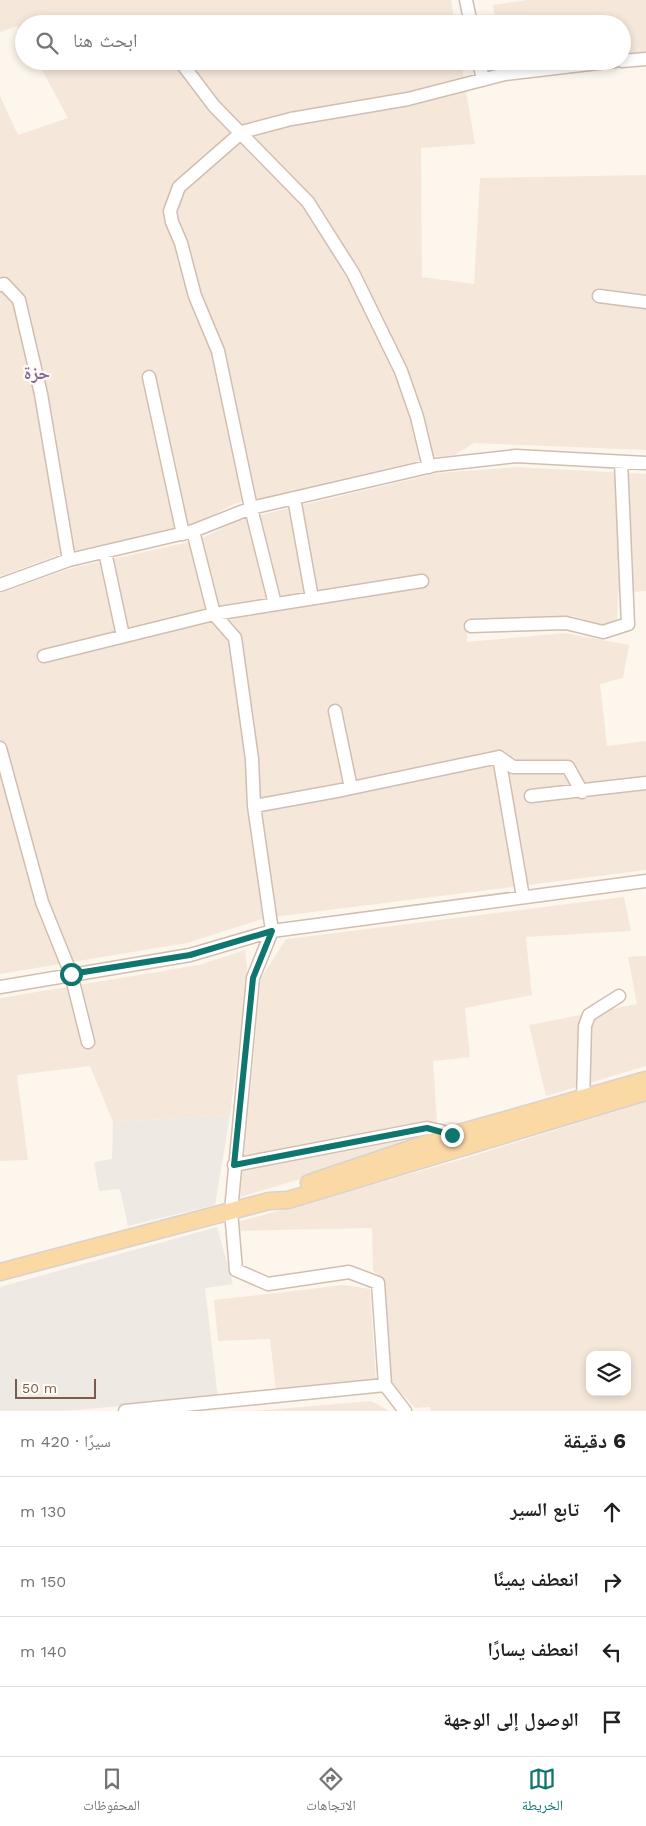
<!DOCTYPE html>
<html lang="ar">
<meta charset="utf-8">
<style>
:root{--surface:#fff;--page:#f6f6f6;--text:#202124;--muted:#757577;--line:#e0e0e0;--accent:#0f766e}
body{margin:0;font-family:"Work Sans","Noto Naskh Arabic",sans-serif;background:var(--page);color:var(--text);direction:rtl}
.controls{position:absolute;right:15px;bottom:15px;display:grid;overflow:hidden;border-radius:10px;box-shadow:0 2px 8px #0003}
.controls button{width:45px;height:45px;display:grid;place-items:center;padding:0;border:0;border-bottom:1px solid var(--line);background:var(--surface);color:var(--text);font:25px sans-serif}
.scale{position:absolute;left:15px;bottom:12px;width:81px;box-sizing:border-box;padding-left:5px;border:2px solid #7a5c4d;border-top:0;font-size:14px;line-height:18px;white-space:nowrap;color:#7a5c4d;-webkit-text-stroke:4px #fffaf3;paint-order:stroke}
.stop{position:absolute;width:15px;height:15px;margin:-11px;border:4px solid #0f766e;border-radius:50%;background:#fff}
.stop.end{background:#0f766e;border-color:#fff;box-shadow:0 1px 5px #0008}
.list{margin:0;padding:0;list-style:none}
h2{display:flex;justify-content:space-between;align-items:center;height:65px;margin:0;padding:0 20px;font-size:21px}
h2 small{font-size:16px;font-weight:400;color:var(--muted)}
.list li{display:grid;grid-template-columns:32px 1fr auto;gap:15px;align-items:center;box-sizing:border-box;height:70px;padding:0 20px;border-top:1px solid var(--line)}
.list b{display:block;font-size:19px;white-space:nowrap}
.list em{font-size:16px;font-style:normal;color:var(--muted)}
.icon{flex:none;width:28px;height:28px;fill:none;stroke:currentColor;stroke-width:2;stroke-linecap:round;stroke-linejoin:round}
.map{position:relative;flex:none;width:646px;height:1411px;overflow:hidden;direction:ltr}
.search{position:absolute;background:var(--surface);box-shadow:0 2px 8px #0003;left:15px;right:15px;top:15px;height:55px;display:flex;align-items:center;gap:12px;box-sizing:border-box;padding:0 18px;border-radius:28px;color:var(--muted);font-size:19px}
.sheet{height:345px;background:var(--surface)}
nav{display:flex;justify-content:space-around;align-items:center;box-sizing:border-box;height:70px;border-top:1px solid var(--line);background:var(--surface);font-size:14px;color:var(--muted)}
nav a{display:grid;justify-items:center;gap:2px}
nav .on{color:var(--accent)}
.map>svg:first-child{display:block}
.residential{fill:#f5e8da;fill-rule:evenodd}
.industrial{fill:#efe9e4}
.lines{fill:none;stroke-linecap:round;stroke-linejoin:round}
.minor-casing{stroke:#d1beb0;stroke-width:15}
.major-casing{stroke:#dad1cd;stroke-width:19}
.minor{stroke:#fff;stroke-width:12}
.major{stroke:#fbd9a5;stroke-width:16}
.route{stroke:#0f766e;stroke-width:6}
.labels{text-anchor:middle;stroke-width:4.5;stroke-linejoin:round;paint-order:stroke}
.quarter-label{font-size:18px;font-weight:bold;fill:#846695;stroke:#fffaf3}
</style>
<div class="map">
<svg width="646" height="1411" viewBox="0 0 646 1411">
<rect width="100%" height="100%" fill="#fdf6ec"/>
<path class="residential" d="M0 0H451L455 24H24V37L17 26 0 32Z
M528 0H646V54L622 55V24H496L493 5Z
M37 61H461L475 144 421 148 422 277 474 284 480 178 646 175V450L474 443 455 455 435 457 234 504 192 526 67 552 0 576V96L18 135 68 118Z
M515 467 646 474V591L618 593 617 622 601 625 573 616 467 619V642L565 633 629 645 623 678 600 684 607 746 646 741V870L265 918 187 943 0 974V593L72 568 198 540 239 520 438 473Z
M624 897 631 931 526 937 532 995 465 1008 470 1057 433 1061 438 1138 240 1197 261 978 286 939Z
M245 950 248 975 230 1115 113 1122 90 1066 17 1075 28 1160 0 1161V998L199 965Z
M646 956V1066L546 1096 529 1025 637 1004 628 957Z
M646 1102V1411H431L430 1407 415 1408 391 1382 384 1280 373 1271 372 1228 235 1231 234 1223 456 1161ZM590 1355H627V1392H590Z
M344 1285 370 1289 376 1380 276 1392 270 1339 218 1341 214 1300Z
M371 1401 390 1411H254Z"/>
<path class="industrial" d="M230 1115 215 1205 128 1226 120 1189 99 1191 94 1162 112 1159 113 1122Z
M217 1227 233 1284 205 1288 218 1398 62 1411H0V1287Z"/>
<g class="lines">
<g class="minor-casing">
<path id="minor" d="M466 0 471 24
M180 61 214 106 308 202 353 273 401 371 417 417 429 467
M479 61 483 80
M622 61 646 59
M0 285 4 284 19 300 41 394 69 560
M599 296 646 302
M149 377 183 534
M294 498 312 598
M193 531 214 614 235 638 252 759 254 806 272 931 253 978 231 1211 236 1270 268 1284 349 1272 378 1283 385 1385
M105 552 123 636
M0 585 69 560 193 531 251 508 436 465 516 456 646 463
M275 604 251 508 218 351 195 296 181 243 172 222 170 211 179 187 242 132 291 119 408 99 505 74 615 61
M471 626 566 623 603 632 628 624 621 462
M44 656 214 614 422 581
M335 711 351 788
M0 748 42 902 71 974 88 1042
M499 757 523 897
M531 796 646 783
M254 806 342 790 499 757 513 767H568L582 792
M0 987 190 955 272 931 646 881
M583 1100 585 1026 589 1015 619 996
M234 1165 427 1128 441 1131 453 1137
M125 1411 385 1385 405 1411"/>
</g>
<g class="major-casing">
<path id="major" d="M309 1183 452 1135 646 1080
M0 1272 269 1201 288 1200 646 1092"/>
</g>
<use href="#minor" class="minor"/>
<use href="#major" class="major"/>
</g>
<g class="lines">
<path class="route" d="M71 974 190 955 272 931 253 978 234 1165 427 1128 452 1135"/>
</g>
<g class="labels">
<g class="quarter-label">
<text x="37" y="379">حزة</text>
</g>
</g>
</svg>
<div class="controls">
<button><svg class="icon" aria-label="layers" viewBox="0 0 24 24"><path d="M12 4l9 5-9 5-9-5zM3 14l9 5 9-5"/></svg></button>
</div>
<div class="scale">50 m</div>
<div class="stop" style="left:71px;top:974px"></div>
<div class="stop end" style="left:452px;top:1135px"></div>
<div class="search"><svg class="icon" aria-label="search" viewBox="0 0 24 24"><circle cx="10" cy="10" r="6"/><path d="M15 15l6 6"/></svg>ابحث هنا</div>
</div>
<section class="sheet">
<h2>6 دقيقة<small>سيرًا · 420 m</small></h2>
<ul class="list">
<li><svg class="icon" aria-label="ahead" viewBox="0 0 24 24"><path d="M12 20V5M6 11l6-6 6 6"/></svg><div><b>تابع السير</b></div><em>130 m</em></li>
<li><svg class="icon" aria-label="right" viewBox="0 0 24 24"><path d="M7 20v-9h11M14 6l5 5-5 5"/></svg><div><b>انعطف يمينًا</b></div><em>150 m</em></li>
<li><svg class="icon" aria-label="left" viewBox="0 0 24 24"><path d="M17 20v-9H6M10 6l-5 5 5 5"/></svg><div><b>انعطف يسارًا</b></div><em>140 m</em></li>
<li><svg class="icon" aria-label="arrive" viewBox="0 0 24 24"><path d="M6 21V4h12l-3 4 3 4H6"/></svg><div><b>الوصول إلى الوجهة</b></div></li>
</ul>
</section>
<nav>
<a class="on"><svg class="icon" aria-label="map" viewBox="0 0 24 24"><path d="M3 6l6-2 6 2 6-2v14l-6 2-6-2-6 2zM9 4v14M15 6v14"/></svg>الخريطة</a>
<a><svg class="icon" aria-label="directions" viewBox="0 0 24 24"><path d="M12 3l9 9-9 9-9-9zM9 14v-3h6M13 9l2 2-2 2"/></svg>الاتجاهات</a>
<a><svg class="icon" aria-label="saved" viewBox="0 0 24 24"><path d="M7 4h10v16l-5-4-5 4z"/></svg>المحفوظات</a>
</nav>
